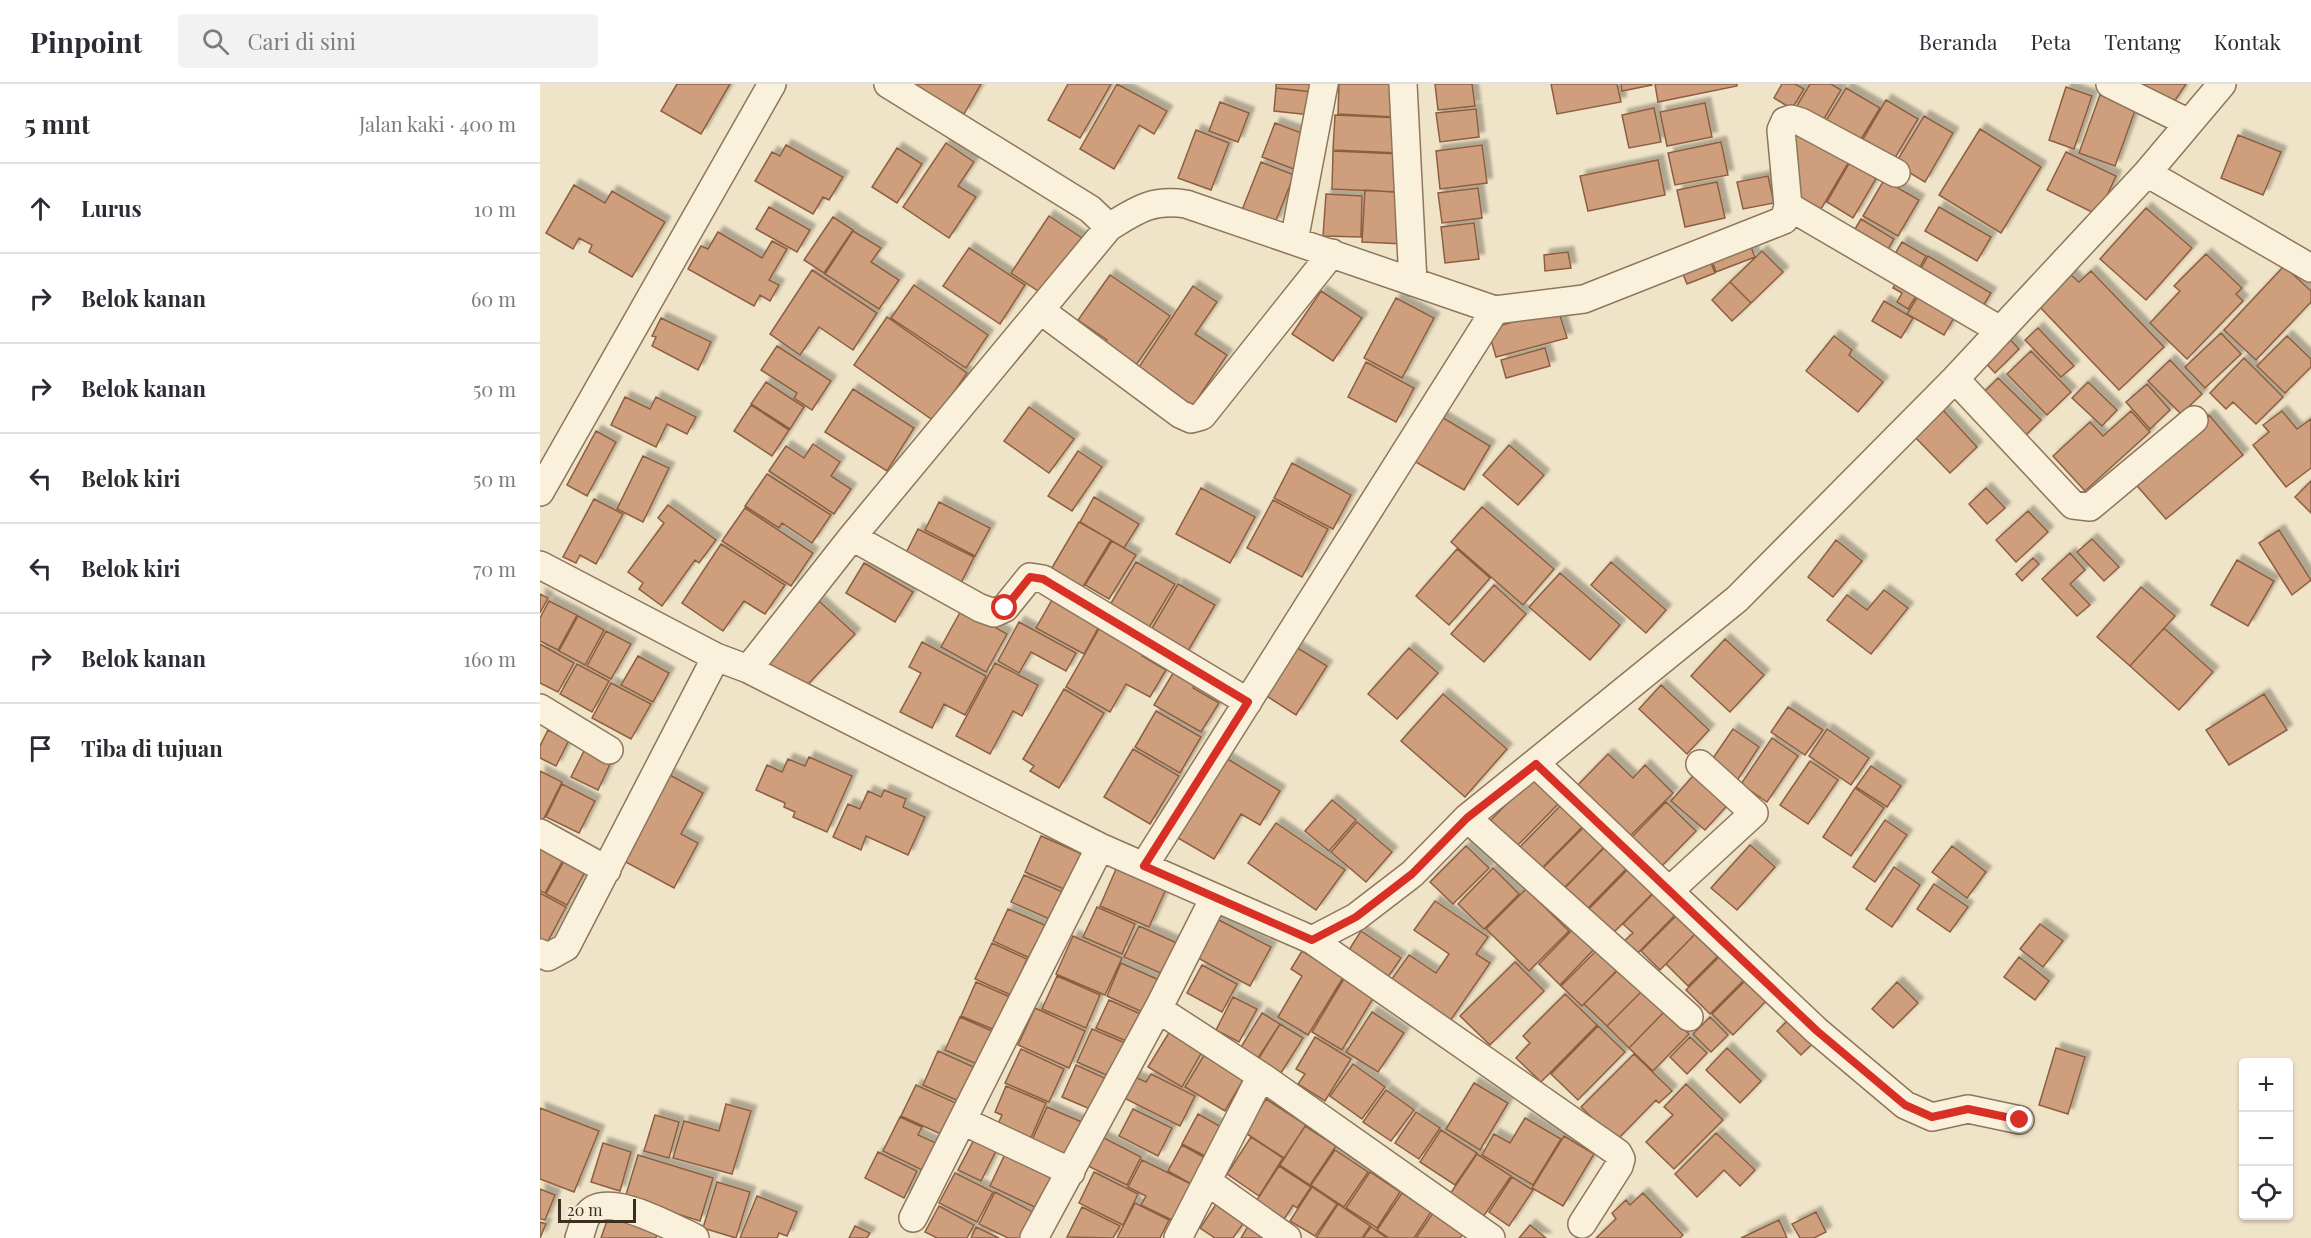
<!DOCTYPE html>
<html lang="id">
<meta charset="utf-8">
<style>
:root{--surface:#fff;--page:#f2f2f3;--text:#2b2b33;--muted:#7c7c81;--line:#e1e1e2}
body{margin:0;font-family:"Playfair Display",serif;background:var(--page);color:var(--text)}
.controls{position:absolute;right:18px;bottom:18px;display:grid;overflow:hidden;border-radius:6px;box-shadow:0 2px 4px #0004}
.controls button{width:54px;height:54px;display:grid;place-items:center;padding:0;border:0;border-bottom:2px solid var(--line);background:var(--surface);color:var(--text);font:30px sans-serif}
.scale{position:absolute;left:18px;bottom:15px;width:78px;box-sizing:border-box;padding-left:6px;border:3px solid #3d2e20;border-top:0;font-size:16px;line-height:21px;white-space:nowrap;color:#3d2e20;-webkit-text-stroke:4px #f7eed8;paint-order:stroke}
.stop{position:absolute;width:18px;height:18px;margin:-14px;border:4px solid #d93025;border-radius:50%;background:#fff}
.stop.end{background:#d93025;border-color:#fff;box-shadow:0 2px 6px #0008}
.list{margin:0;padding:0;list-style:none}
h2{display:flex;justify-content:space-between;align-items:center;height:78px;margin:0;padding:0 24px;font-size:26px}
h2 small{font-size:20px;font-weight:400;color:var(--muted)}
.list li{display:grid;grid-template-columns:39px 1fr auto;gap:18px;align-items:center;box-sizing:border-box;height:90px;padding:0 24px;border-top:2px solid var(--line)}
.list b{display:block;font-size:22px;white-space:nowrap}
.list em{font-size:20px;font-style:normal;color:var(--muted)}
.icon{flex:none;width:33px;height:33px;fill:none;stroke:currentColor;stroke-width:2;stroke-linecap:round;stroke-linejoin:round}
.map{position:relative;flex:none;width:1771px;height:1154px;overflow:hidden}
header{display:flex;align-items:center;gap:36px;box-sizing:border-box;height:84px;padding:0 30px;background:var(--surface);border-bottom:2px solid var(--line)}
header strong{font-size:28px}
nav{display:flex;gap:33px;margin-inline-start:auto;font-size:21px}
.search{width:420px;height:54px;background:var(--page);display:flex;align-items:center;gap:15px;box-sizing:border-box;padding:0 21px;border-radius:6px;color:var(--muted);font-size:22px}
main{display:flex}
aside{flex:1;background:var(--surface)}
.map>svg:first-child{display:block}
.building{fill:#cf9f7d;stroke:#8d5f41;stroke-width:1.5;filter:url(#shadow)}
.lines{fill:none;stroke-linecap:round;stroke-linejoin:round}
.minor-casing{stroke:#8d765c;stroke-width:30}
.minor{stroke:#faf1dc;stroke-width:27}
.route{stroke:#d93025;stroke-width:8}
</style>
<header>
<strong>Pinpoint</strong>
<div class="search"><svg class="icon" aria-label="search" viewBox="0 0 24 24"><circle cx="10" cy="10" r="6"/><path d="M15 15l6 6"/></svg>Cari di sini</div>
<nav><a>Beranda</a><a>Peta</a><a>Tentang</a><a>Kontak</a></nav>
</header>
<main>
<aside>
<h2>5 mnt<small>Jalan kaki · 400 m</small></h2>
<ul class="list">
<li><svg class="icon" aria-label="ahead" viewBox="0 0 24 24"><path d="M12 20V5M6 11l6-6 6 6"/></svg><div><b>Lurus</b></div><em>10 m</em></li>
<li><svg class="icon" aria-label="right" viewBox="0 0 24 24"><path d="M7 20v-9h11M14 6l5 5-5 5"/></svg><div><b>Belok kanan</b></div><em>60 m</em></li>
<li><svg class="icon" aria-label="right" viewBox="0 0 24 24"><path d="M7 20v-9h11M14 6l5 5-5 5"/></svg><div><b>Belok kanan</b></div><em>50 m</em></li>
<li><svg class="icon" aria-label="left" viewBox="0 0 24 24"><path d="M17 20v-9H6M10 6l-5 5 5 5"/></svg><div><b>Belok kiri</b></div><em>50 m</em></li>
<li><svg class="icon" aria-label="left" viewBox="0 0 24 24"><path d="M17 20v-9H6M10 6l-5 5 5 5"/></svg><div><b>Belok kiri</b></div><em>70 m</em></li>
<li><svg class="icon" aria-label="right" viewBox="0 0 24 24"><path d="M7 20v-9h11M14 6l5 5-5 5"/></svg><div><b>Belok kanan</b></div><em>160 m</em></li>
<li><svg class="icon" aria-label="arrive" viewBox="0 0 24 24"><path d="M6 21V4h12l-3 4 3 4H6"/></svg><div><b>Tiba di tujuan</b></div></li>
</ul>
</aside>
<div class="map">
<svg width="1771" height="1154" viewBox="0 0 1771 1154">
<defs>
<filter id="shadow"><feDropShadow dx="5.5" dy="-5.5" stdDeviation="1.5" flood-color="#0004"/></filter>
</defs>
<rect width="100%" height="100%" fill="#f0e4c8"/>
<path class="building" d="M137 0H190L161 50 121 27Z
M371 0H441L424 30Z
M528 0H571L540 54 508 36Z
M577 0 627 27 614 50 599 41 574 85 540 65Z
M736 0H776L773 8 736 4Z
M799 0H857L856 33 798 30Z
M895 0H932L935 22 898 26Z
M1011 0H1077L1081 18 1017 30Z
M1081 0H1111L1112 1 1082 7Z
M1115 0H1197V2L1118 18Z
M1242 0H1255L1264 5 1252 25 1234 14Z
M1270 0H1291L1301 6 1281 40 1255 25Z
M1600 0H1646L1632 21Z
M1526 3 1552 12 1534 65 1509 56Z
M736 4 773 8 771 31 734 27Z
M1306 4 1340 24 1318 60 1284 40Z
M1560 11 1596 24 1575 82 1539 69Z
M1346 16 1378 35 1355 74 1323 55Z
M680 18 709 29 698 58 669 47Z
M1165 19 1172 53 1127 62 1120 28Z
M1114 24 1121 58 1089 64 1082 31Z
M936 25 939 53 900 58 896 29Z
M795 31 861 34 859 69 793 66Z
M1384 32 1413 49 1385 98 1355 80Z
M735 39 772 53 759 87 722 73Z
M1254 41 1310 76 1281 125 1251 108Z
M1440 45 1501 83 1461 149 1399 111Z
M656 46 689 59 671 106 638 94Z
M1698 51 1741 68 1723 111 1681 94Z
M1181 58 1188 91 1135 101 1128 69Z
M406 59 434 78 418 102 436 113 409 154 363 123Z
M246 61 303 93 289 116 283 113 273 130 215 97 232 68 240 72Z
M942 61 947 99 900 105 896 67Z
M357 64 382 80 357 119 332 103Z
M793 67 859 70 858 108 792 105Z
M1526 68 1576 92 1558 131 1507 106Z
M1118 76 1125 111 1048 127 1040 92Z
M721 78 754 91 735 139 702 126Z
M1310 78 1337 93 1313 134 1287 118Z
M1228 92 1234 119 1203 125 1197 98Z
M1344 96 1379 116 1358 152 1323 132Z
M1177 98 1185 134 1145 143 1137 106Z
M34 101 65 119 72 107 125 138 92 193 49 168 52 161 39 154 33 165 6 149Z
M938 104 942 134 902 139 898 109Z
M825 106 866 109 864 160 822 158Z
M786 110 822 112 821 153 783 152Z
M229 123 270 146 257 168 216 145Z
M1399 123 1451 153 1437 177 1385 147Z
M1606 124 1652 164 1606 216 1560 175Z
M509 132 542 154 504 211 471 189Z
M293 133 313 146 284 189 264 176Z
M1321 135 1354 155 1343 174 1309 155Z
M934 139 939 175 905 179 901 143Z
M313 147 341 164 331 178 359 196 339 225 285 190Z
M178 148 222 174 232 157 247 165 229 196 239 201 230 217 220 211 214 222 148 185 161 162 168 165Z
M1207 153 1215 173 1176 188 1169 168Z
M1362 158 1386 172 1373 195 1349 180Z
M429 164 485 201 460 240 403 202Z
M1222 167 1243 188 1211 219 1190 198Z
M1028 168 1031 184 1005 187 1004 171Z
M1167 169 1175 189 1147 200 1139 180Z
M1666 170 1702 204 1696 210 1703 217 1647 275 1610 239 1640 207 1634 202Z
M1388 172 1451 209 1437 232 1375 195Z
M1744 182 1771 207V218L1716 276 1684 246Z
M272 186 337 229 313 266 279 243 260 271 230 250Z
M1551 187 1624 263 1579 306 1498 221 1530 190 1539 198Z
M570 191 630 232 594 284 563 263 567 256 538 236Z
M1360 192 1381 204 1368 225 1357 218 1362 209 1353 204Z
M1190 198 1211 219 1192 237 1172 216Z
M374 201 448 251 426 284 351 234Z
M653 202 677 218 655 250 687 271 652 323 597 286Z
M1383 204 1419 225 1404 251 1367 230Z
M781 207 822 234 793 277 752 250Z
M856 214 894 234 862 294 824 274Z
M1344 217 1373 234 1361 254 1332 237Z
M1018 225 1027 254 956 273 948 245Z
M347 233 427 289 394 337 314 281Z
M121 234 171 258 158 286 112 262 116 253 112 252Z
M1498 244 1534 282 1521 293 1485 256Z
M1681 249 1701 270 1665 304 1645 283Z
M1465 250 1479 265 1455 289 1441 274Z
M1294 252 1312 266 1309 271 1343 298 1318 328 1266 287Z
M1747 252 1771 275V283L1745 309 1717 282Z
M237 262 291 297 272 326 254 314 257 309 221 286Z
M1005 264 1010 282 966 294 961 276Z
M1491 267 1531 308 1507 331 1467 290Z
M1704 274 1743 313 1716 340 1693 318 1686 325 1670 309Z
M1630 276 1662 310 1641 330 1608 297Z
M826 278 874 304 856 338 808 313Z
M1458 294 1501 336 1481 356 1438 314Z
M226 298 264 323 250 345 211 320Z
M1548 298 1577 326 1562 342 1532 314Z
M1607 300 1630 326 1610 345 1586 318Z
M313 305 374 344 347 387 285 348Z
M85 313 110 325 116 313 156 333 147 350 127 340 116 363 71 341Z
M211 321 249 346 232 372 194 347Z
M489 323 534 355 509 389 464 357Z
M1401 324 1437 363 1410 389 1373 351Z
M1591 327 1610 348 1545 407 1513 372 1550 338 1563 352Z
M1742 327 1757 345 1771 335V384L1746 403 1713 361 1729 348 1723 341Z
M1669 331 1703 371 1626 435 1592 396Z
M900 332 950 362 924 406 874 377Z
M56 347 76 358 47 412 27 401Z
M273 360 300 378 291 392 311 405 294 430 229 387 246 362 264 374Z
M969 361 1004 391 978 421 943 391Z
M538 367 562 383 532 427 508 412Z
M103 372 129 384 103 438 77 425Z
M752 379 811 411 793 445 734 414Z
M227 390 291 431 272 459 242 439 239 444 205 422Z
M1771 397V429L1755 413Z
M661 404 715 433 690 479 636 450Z
M1446 404 1465 424 1447 440 1429 420Z
M554 413 599 440 584 464 540 438Z
M54 415 83 430 56 480 40 471 36 479 23 473Z
M733 416 788 445 762 493 707 464Z
M399 418 450 444 435 472 385 446Z
M128 421 176 456 159 479 155 476 122 522 99 505 103 499 88 488 124 439 118 434Z
M942 423 1014 485 983 521 911 458Z
M205 424 273 469 251 502 182 457Z
M1488 427 1508 448 1476 478 1456 456Z
M539 438 571 456 541 506 510 487Z
M378 445 434 473 420 501 364 473Z
M1739 446 1771 496 1752 511 1719 459Z
M1552 455 1579 483 1564 497 1537 468Z
M1296 456 1322 477 1293 513 1268 493Z
M572 457 596 471 569 515 545 501Z
M181 460 245 501 225 530 204 517 183 547 142 519Z
M917 465 950 494 909 541 876 512Z
M1530 469 1545 486 1530 500 1550 521 1537 532 1502 495Z
M1493 474 1499 480 1482 497 1476 490Z
M1697 476 1734 497 1708 542 1671 521Z
M596 478 635 500 607 547 568 524Z
M1071 478 1126 526 1106 549 1051 501Z
M324 479 373 508 355 538 306 509Z
M1020 489 1080 541 1050 576 989 523Z
M638 500 675 521 645 572 608 551Z
M954 501 986 530 944 578 911 550Z
M1601 503 1635 532 1590 582 1557 553Z
M1344 506 1368 524 1331 570 1287 536 1307 511 1327 526Z
M516 509 563 535 544 570 496 544Z
M0 510 8 514 0 529Z
M9 517 37 531 18 566 0 557V534Z
M279 517 315 550 259 610 224 577Z
M422 525 467 550 446 588 401 563Z
M38 532 64 546 45 581 19 567Z
M564 536 608 561 602 572 626 586 610 613 586 600 570 628 526 603Z
M479 538 536 569 526 587 491 568 479 589 458 577Z
M1624 544 1673 588 1639 626 1590 582Z
M66 547 91 560 71 595 47 582Z
M1185 555 1224 591 1190 628 1151 592Z
M382 558 446 592 425 631 404 620 392 644 360 628 381 589 369 583Z
M0 560 34 579 18 608 0 599Z
M756 563 787 582 756 631 725 611Z
M869 564 898 589 857 635 828 610Z
M98 572 129 589 113 618 81 601Z
M455 579 498 601 482 632 473 627 450 670 416 652Z
M37 580 69 597 52 628 20 610Z
M638 581 659 593 653 604 679 619 661 648 614 621Z
M71 599 111 620 91 655 52 634Z
M1121 601 1169 646 1147 670 1099 625Z
M524 605 564 629 519 704 490 687 494 682 483 675Z
M903 610 967 665 925 713 861 657Z
M1724 610 1747 646 1689 681 1666 646Z
M1248 623 1283 646 1265 671 1231 648Z
M616 627 661 653 640 689 595 663Z
M1193 645 1219 663 1196 698 1169 680Z
M1287 645 1329 674 1311 701 1269 672Z
M8 646 29 656 16 682 0 674V662Z
M1232 654 1258 672 1227 718 1201 700Z
M45 665 71 678 58 706 31 693Z
M593 665 639 692 610 740 564 713Z
M1068 670 1093 694 1105 681 1133 709 1087 755 1035 704Z
M269 673 312 692 287 748 253 733 255 728 244 723 245 719 216 706 227 681 242 688 248 675 265 682Z
M686 674 740 707 720 741 701 730 674 775 638 754Z
M1270 677 1298 696 1268 740 1240 721Z
M1331 682 1361 702 1347 723 1316 703Z
M1159 685 1193 715 1165 746 1131 717Z
M0 687 22 698 3 736 0 735Z
M997 689 1023 715 975 764 948 739Z
M128 690 163 709 141 750 158 759 134 804 82 776Z
M22 700 55 717 39 749 6 733Z
M1315 704 1344 724 1311 772 1283 753Z
M344 706 366 715 363 723 385 733 368 771 326 752 321 766 293 753 308 720 320 725 328 707 341 713Z
M792 716 816 736 789 767 765 747Z
M1025 717 1047 738 999 787 977 766Z
M1126 718 1156 747 1119 785 1089 756Z
M1345 736 1367 751 1335 798 1313 783Z
M817 738 852 768 826 798 791 768Z
M736 739 805 786 776 826 708 779Z
M1047 740 1068 759 1022 806 1001 786Z
M501 752 542 770 526 806 485 788Z
M1068 760 1090 781 1046 826 1024 805Z
M1210 761 1235 783 1197 826 1171 804Z
M926 762 949 784 913 820 890 798Z
M1412 762 1446 788 1427 814 1392 788Z
M0 764 23 776 5 809 0 807Z
M24 777 45 788 27 821 6 810Z
M1091 782 1116 806 1071 851 1047 827Z
M577 783 626 805 609 843 560 822Z
M1354 783 1380 801 1352 843 1326 825Z
M953 784 979 810 944 845 918 820Z
M484 791 525 809 512 836 471 818Z
M1394 800 1428 823 1410 848 1377 825Z
M986 805 1029 847 989 887 946 845Z
M1116 807 1138 828 1096 871 1083 858 1093 849 1083 840Z
M0 809 26 823 7 859 0 856Z
M895 817 948 853 936 870 950 879 908 940 849 899 869 871 896 889 909 870 874 846Z
M557 823 595 840 582 870 543 853Z
M468 825 507 842 492 875 453 857Z
M1139 829 1158 847 1120 886 1101 867Z
M677 835 731 863 710 902 656 873Z
M1500 840 1523 857 1503 883 1480 865Z
M599 842 639 860 625 891 584 873Z
M1036 842 1057 862 1020 901 999 880Z
M821 847 861 874 846 896 807 869Z
M1158 847 1181 869 1148 902 1126 880Z
M533 852 582 874 565 911 516 890Z
M452 859 487 875 471 911 435 895Z
M1059 864 1079 884 1042 922 1021 902Z
M762 867 804 892 768 951 738 933 762 892 751 885Z
M1182 870 1206 894 1170 930 1146 906Z
M1479 873 1509 897 1495 916 1464 893Z
M975 878 1004 907 950 961 920 932Z
M581 879 619 896 605 929 567 912Z
M662 881 697 900 682 928 647 909Z
M1080 884 1103 906 1067 942 1044 920Z
M517 892 560 911 546 944 502 925Z
M805 893 835 911 802 966 772 948Z
M1208 894 1228 915 1193 951 1172 930Z
M436 898 470 913 455 946 421 932Z
M1357 898 1378 919 1353 944 1332 925Z
M1103 906 1125 927 1089 964 1067 942Z
M1025 910 1057 941 1001 998 976 974 990 959 983 952Z
M693 913 717 925 699 958 676 946Z
M569 916 603 931 591 959 556 944Z
M495 924 545 947 529 984 478 961Z
M1125 927 1149 950 1113 987 1089 964Z
M832 928 864 949 838 988 806 968Z
M722 929 740 940 718 974 701 963Z
M1252 932 1277 955 1261 971 1237 947Z
M420 933 454 948 439 981 405 966Z
M1170 933 1188 951 1171 968 1153 950Z
M740 940 763 954 741 989 719 974Z
M1058 942 1085 968 1038 1016 1011 990Z
M552 945 585 959 571 993 537 978Z
M630 947 663 966 642 1003 608 983Z
M775 953 811 975 785 1017 758 1000 765 990 756 985Z
M1150 953 1167 969 1147 990 1130 973Z
M1187 964 1221 997 1200 1019 1166 986Z
M1516 964 1545 973 1528 1030 1499 1021Z
M481 965 524 985 509 1018 465 999Z
M398 967 438 985 423 1019 383 1001Z
M666 968 706 991 685 1027 645 1003Z
M1094 970 1132 1007 1119 1019 1116 1016 1076 1057 1041 1023Z
M813 980 845 1003 822 1035 790 1012Z
M536 981 569 996 555 1027 522 1013Z
M611 990 655 1012 640 1042 582 1013 593 992 606 998Z
M934 999 968 1019 940 1066 906 1045Z
M1146 1000 1183 1036 1134 1085 1106 1058 1133 1031 1124 1023Z
M376 1001 418 1020 403 1051 361 1032Z
M466 1002 506 1019 490 1056 457 1042 462 1031 455 1028Z
M846 1006 874 1026 851 1057 823 1038Z
M726 1015 766 1041 744 1074 704 1048Z
M186 1020 211 1027 192 1090 133 1074 144 1037 179 1047Z
M507 1023 544 1039 529 1073 492 1056Z
M0 1024 59 1047 34 1108 0 1095Z
M593 1025 632 1044 618 1072 579 1052Z
M876 1028 900 1044 879 1075 855 1059Z
M658 1030 685 1045 669 1074 642 1060Z
M115 1031 139 1038 129 1074 104 1067Z
M360 1033 382 1043 378 1051 396 1059 382 1086 343 1067Z
M985 1034 1021 1055 993 1101 942 1071 954 1050 970 1059Z
M765 1042 796 1062 770 1101 740 1081Z
M901 1046 937 1069 915 1101 880 1078Z
M1176 1049 1215 1086 1200 1102 1184 1086 1157 1113 1135 1090Z
M436 1052 458 1063 441 1097 418 1086Z
M1024 1052 1054 1070 1023 1122 992 1104Z
M562 1053 601 1073 587 1101 548 1082Z
M711 1053 743 1074 719 1112 687 1090Z
M63 1059 91 1068 80 1107 51 1098Z
M642 1061 669 1076 655 1102 628 1087Z
M795 1066 828 1088 804 1123 771 1101Z
M338 1068 377 1087 364 1114 325 1094Z
M466 1068 514 1090 497 1124 450 1102Z
M937 1070 971 1092 943 1133 910 1110Z
M98 1071 173 1094 160 1137 85 1114Z
M602 1076 651 1100 632 1136 601 1121 606 1112 588 1103Z
M739 1082 771 1103 757 1124 753 1121 743 1137 715 1119Z
M554 1088 598 1110 583 1141 539 1119Z
M830 1088 860 1108 837 1144 806 1124Z
M415 1089 453 1108 437 1138 399 1119Z
M972 1093 993 1106 969 1142 949 1128Z
M177 1098 210 1108 196 1154 163 1144Z
M772 1103 797 1120 775 1152 750 1137Z
M0 1105 15 1111 5 1136 0 1135Z
M455 1108 493 1128 480 1154H468L439 1140Z
M862 1109 891 1128 874 1154H849L837 1146Z
M1103 1109 1143 1151 1140 1154H1056L1076 1135 1072 1129 1086 1116 1090 1121Z
M217 1112 257 1128 247 1152 239 1149 237 1154H200Z
M679 1116 707 1134 693 1154H675L660 1144Z
M595 1119 629 1136 620 1154H577Z
M798 1120 830 1142 822 1154H776Z
M399 1122 434 1141 427 1154H397L385 1148Z
M542 1123 580 1142 573 1154 527 1153Z
M1276 1128 1286 1148 1274 1154H1260L1252 1140Z
M893 1129 924 1149 920 1154H876Z
M69 1131 118 1148 116 1154H61Z
M1239 1136 1247 1154H1201Z
M0 1138 6 1140 0 1154Z
M990 1141 1006 1154H979Z
M315 1142 330 1149 327 1154H309Z
M708 1142 726 1154H701Z
M436 1143 459 1154H431Z
M831 1143 847 1154H823Z"/>
<g class="lines">
<g class="minor-casing">
<path id="minor" d="M348 0 550 125 569 143
M863 0 873 198
M1570 0 1647 38
M1607 89 1771 184
M1248 122 1460 246
M754 157 784 0
M500 226 640 330 651 335 662 332 792 169
M1415 295 1533 421 1550 423 1654 336
M0 408 232 0
M312 453 440 524 454 529 465 524 490 493 503 495 708 618
M0 481 176 573 208 585 560 763 772 856 816 833 872 790 927 734 1197 515 1415 295 1607 89 1682 0
M208 585 312 453 569 143C597 126 611 115 646 120L955 226 1044 215 1244 136 1248 122 1241 46 1245 37 1251 35 1261 38 1356 89
M0 624 69 666
M996 680 1129 807 1214 729 1160 680
M927 734 1149 933
M0 749 67 786
M604 782 955 226
M1129 807 1277 947 1365 1021 1392 1033 1428 1025 1480 1036
M772 856 1078 1069 1081 1075 1079 1082 1042 1140
M0 869 8 873 26 863 176 573
M618 925 721 992 951 1154
M423 1037 531 1088
M668 1098 747 1154
M373 1134 560 763
M39 1154C42 1147 43 1138 47 1132 64 1104 133 1144 155 1154
M494 1154 618 925 674 814
M638 1154 721 992"/>
</g>
<use href="#minor" class="minor"/>
</g>
<g class="lines">
<path class="route" d="M465 524 490 493 503 495 708 618 604 782 772 856 816 833 872 790 927 734 996 680 1277 947 1365 1021 1392 1033 1428 1025 1480 1036"/>
</g>
</svg>
<div class="controls">
<button>+</button>
<button>−</button>
<button><svg class="icon" aria-label="locate" viewBox="0 0 24 24"><circle cx="12" cy="12" r="6"/><path d="M12 2v4M12 18v4M2 12h4M18 12h4"/></svg></button>
</div>
<div class="scale">20 m</div>
<div class="stop" style="left:465px;top:524px"></div>
<div class="stop end" style="left:1480px;top:1036px"></div>
</div>
</main>
